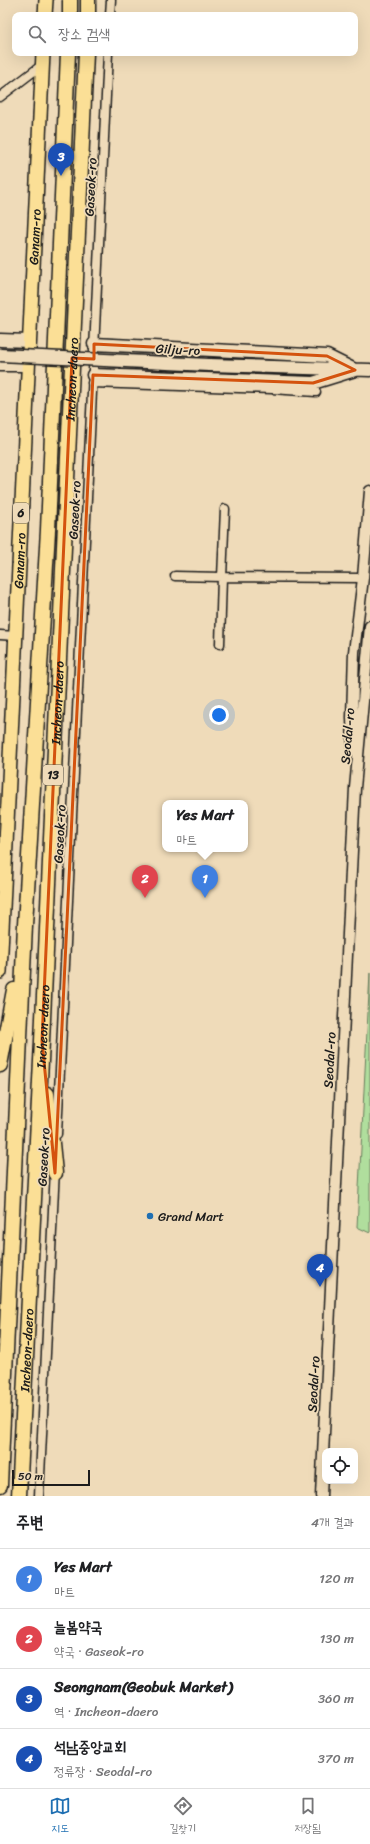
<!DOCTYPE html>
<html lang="ko">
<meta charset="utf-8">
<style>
:root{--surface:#fff;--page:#f6f6f6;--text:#202124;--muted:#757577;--line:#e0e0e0;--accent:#1f6fb2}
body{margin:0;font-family:Sriracha,"Poor Story",sans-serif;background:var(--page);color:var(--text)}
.controls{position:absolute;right:12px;bottom:12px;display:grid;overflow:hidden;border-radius:8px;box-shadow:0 4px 16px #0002}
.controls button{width:36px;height:36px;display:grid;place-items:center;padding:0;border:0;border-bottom:1px solid var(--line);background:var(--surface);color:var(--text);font:20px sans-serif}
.scale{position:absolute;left:12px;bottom:10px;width:78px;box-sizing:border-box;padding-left:4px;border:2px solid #1c1c1c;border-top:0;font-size:11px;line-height:14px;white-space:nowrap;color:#1c1c1c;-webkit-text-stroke:3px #efdbb9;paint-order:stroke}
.you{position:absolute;left:219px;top:715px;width:14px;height:14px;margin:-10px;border:3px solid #fff;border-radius:50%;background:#1a73e8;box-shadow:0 0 0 6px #1a73e833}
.badge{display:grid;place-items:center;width:26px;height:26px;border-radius:50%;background:var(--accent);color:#fff;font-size:13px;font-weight:700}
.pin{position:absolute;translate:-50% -33px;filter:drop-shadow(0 1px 2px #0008)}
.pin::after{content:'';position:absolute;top:21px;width:14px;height:12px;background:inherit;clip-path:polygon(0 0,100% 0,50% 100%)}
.popup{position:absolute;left:162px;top:800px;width:86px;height:52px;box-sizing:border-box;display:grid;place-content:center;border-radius:8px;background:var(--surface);filter:drop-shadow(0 1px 3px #0005);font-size:13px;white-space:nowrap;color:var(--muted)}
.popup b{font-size:15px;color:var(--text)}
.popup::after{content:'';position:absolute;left:50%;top:100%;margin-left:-8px;border:8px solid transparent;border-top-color:var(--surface)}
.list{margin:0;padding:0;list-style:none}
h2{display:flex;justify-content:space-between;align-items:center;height:52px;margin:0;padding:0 16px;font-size:17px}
h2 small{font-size:13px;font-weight:400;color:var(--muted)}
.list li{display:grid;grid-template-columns:26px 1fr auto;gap:12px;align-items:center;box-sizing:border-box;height:60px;padding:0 16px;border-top:1px solid var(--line)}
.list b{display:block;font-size:15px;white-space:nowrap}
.list p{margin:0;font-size:13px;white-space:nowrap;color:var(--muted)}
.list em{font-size:13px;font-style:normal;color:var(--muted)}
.icon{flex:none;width:22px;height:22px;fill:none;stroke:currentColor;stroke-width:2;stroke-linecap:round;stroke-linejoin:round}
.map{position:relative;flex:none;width:370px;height:1496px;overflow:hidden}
.search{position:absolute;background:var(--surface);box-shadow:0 4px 16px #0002;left:12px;right:12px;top:12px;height:44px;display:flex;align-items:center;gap:10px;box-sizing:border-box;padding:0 14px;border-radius:8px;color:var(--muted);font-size:15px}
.sheet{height:292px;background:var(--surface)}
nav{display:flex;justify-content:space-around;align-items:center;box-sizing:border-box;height:56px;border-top:1px solid var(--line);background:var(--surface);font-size:11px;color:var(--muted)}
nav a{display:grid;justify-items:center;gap:2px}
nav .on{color:var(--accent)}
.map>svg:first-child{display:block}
.green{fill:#b0de9d;stroke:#667d5c}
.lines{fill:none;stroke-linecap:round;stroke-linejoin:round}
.minor-casing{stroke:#1c1c1c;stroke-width:11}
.tertiary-casing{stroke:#1c1c1c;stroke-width:13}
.secondary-casing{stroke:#1c1c1c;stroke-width:15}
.primary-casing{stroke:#1c1c1c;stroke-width:16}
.trunk-casing{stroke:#1c1c1c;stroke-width:17}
.minor{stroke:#efdbb9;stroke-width:8}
.tertiary{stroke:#efdbb9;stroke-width:10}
.secondary{stroke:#efdbb9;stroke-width:12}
.primary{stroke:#fbdf96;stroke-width:13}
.trunk{stroke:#fbdf96;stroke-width:14}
.secondary-bridge-casing{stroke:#1c1c1c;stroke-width:15;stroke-linecap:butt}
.secondary-bridge{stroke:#efdbb9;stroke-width:12}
.marked{fill:none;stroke:#d4530e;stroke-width:3;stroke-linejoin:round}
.poi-dot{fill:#1f6fb2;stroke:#efdbb9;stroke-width:1.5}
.labels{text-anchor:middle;stroke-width:3.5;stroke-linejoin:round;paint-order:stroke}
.shield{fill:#efdbb9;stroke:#5b554b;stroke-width:1}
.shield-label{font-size:12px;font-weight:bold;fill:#1c1c1c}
.street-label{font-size:13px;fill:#1c1c1c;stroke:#efdbb9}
.poi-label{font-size:13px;fill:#1c1c1c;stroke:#efdbb9;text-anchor:start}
</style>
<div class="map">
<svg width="370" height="1496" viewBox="0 0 370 1496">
<rect width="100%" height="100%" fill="#efdbb9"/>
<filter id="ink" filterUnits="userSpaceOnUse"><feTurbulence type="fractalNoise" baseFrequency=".025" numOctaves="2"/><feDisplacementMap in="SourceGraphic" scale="8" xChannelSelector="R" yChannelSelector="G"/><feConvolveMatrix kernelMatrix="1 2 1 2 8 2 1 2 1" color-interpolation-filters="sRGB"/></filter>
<g filter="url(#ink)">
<path class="green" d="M370 973V1233L357 1227Z"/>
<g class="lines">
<g class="minor-casing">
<path id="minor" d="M110 15 111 0
M0 97 42 65
M92 383 272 389 316 392
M225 509 222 577 363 578
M175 576 222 577 220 644
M0 635 16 636
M57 1134 108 53
M39 1496 55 1169"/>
</g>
<g class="tertiary-casing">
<path id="tertiary" d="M353 750 352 717 354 652 363 578 370 491
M321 1496 355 788 370 626"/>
</g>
<g class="secondary-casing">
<path id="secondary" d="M0 340 29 341
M94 344 327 356 355 370
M0 365H28
M209 365 370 370
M93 375 313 383 355 370"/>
</g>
<g class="primary-casing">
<g id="primary">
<path d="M45 15 46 0"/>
<path id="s1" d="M0 972 43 53"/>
</g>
</g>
<g class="trunk-casing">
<g id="trunk">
<path d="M70 15V0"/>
<path d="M88 15V0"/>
<path d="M0 1065 14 990"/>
<path d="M47 1094 55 1173"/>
<path d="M0 1485 25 925 48 530 68 53"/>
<path id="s2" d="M19 1496 42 1041 86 53"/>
</g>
</g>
<use href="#minor" class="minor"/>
<use href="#tertiary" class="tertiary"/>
<use href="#secondary" class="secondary"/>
<use href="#primary" class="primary"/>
<use href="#trunk" class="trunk"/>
<g class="secondary-bridge-casing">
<path id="secondary-bridge" d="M0 355 209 365"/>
</g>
<use href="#secondary-bridge" class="secondary-bridge"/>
</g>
</g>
<path class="marked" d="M94 344 327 356 355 370 313 383 93 375 55 1173 42 1041 72 358 94 359Z"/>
<circle class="poi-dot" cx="150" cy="1216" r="4"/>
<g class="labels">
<g class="shield">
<rect x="13" y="503" width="16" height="20" rx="3"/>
<rect x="43" y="765" width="20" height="20" rx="3"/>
</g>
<g class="shield-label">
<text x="21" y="517">6</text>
<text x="53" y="779">13</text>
</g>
<g class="street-label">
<text transform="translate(90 187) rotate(-87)" y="5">Gaseok-ro</text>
<text dy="5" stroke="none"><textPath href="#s1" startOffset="736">Ganam-ro</textPath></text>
<text transform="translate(178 349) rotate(3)" y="5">Gilju-ro</text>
<text dy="5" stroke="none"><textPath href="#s2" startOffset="1118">Incheon-daero</textPath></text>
<text transform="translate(74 510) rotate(-87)" y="5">Gaseok-ro</text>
<text dy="5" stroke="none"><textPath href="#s1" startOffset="412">Ganam-ro</textPath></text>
<text dy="5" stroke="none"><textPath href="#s2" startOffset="794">Incheon-daero</textPath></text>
<text transform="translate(347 736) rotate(-85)" y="5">Seodal-ro</text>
<text transform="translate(59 834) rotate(-87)" y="5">Gaseok-ro</text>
<text dy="5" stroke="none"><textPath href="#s2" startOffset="470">Incheon-daero</textPath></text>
<text transform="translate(329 1060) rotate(-87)" y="5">Seodal-ro</text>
<text transform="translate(43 1157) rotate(-87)" y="5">Gaseok-ro</text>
<text dy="5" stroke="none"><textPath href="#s2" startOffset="146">Incheon-daero</textPath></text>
<text transform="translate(313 1384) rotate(-87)" y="5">Seodal-ro</text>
</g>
<g class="poi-label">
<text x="158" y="1221">Grand Mart</text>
</g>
</g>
</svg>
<div class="controls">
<button><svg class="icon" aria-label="locate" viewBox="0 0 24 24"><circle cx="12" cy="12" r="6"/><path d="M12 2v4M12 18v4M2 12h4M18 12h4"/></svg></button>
</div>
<div class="scale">50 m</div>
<div class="you"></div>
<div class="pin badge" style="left:205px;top:898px;background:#3f7fe0">1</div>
<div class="popup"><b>Yes Mart</b>마트</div>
<div class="pin badge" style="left:145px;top:898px;background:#e0444e">2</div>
<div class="pin badge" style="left:61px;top:176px;background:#1a4fb4">3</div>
<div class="pin badge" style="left:320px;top:1287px;background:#1a4fb4">4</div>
<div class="search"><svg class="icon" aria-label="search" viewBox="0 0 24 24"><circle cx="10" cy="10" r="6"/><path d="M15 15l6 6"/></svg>장소 검색</div>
</div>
<section class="sheet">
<h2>주변<small>4개 결과</small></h2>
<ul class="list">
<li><span class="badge" style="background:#3f7fe0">1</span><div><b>Yes Mart</b><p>마트</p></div><em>120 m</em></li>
<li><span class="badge" style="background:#e0444e">2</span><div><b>늘봄약국</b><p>약국 · Gaseok-ro</p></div><em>130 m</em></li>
<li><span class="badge" style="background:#1a4fb4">3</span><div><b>Seongnam(Geobuk Market)</b><p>역 · Incheon-daero</p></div><em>360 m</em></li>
<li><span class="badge" style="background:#1a4fb4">4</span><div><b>석남중앙교회</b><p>정류장 · Seodal-ro</p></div><em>370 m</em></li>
</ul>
</section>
<nav>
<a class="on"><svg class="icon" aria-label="map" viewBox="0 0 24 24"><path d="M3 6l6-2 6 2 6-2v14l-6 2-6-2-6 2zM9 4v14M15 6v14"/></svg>지도</a>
<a><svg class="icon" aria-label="directions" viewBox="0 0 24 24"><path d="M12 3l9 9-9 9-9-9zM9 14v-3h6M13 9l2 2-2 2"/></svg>길찾기</a>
<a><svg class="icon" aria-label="saved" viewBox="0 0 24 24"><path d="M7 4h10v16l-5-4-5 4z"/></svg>저장됨</a>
</nav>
